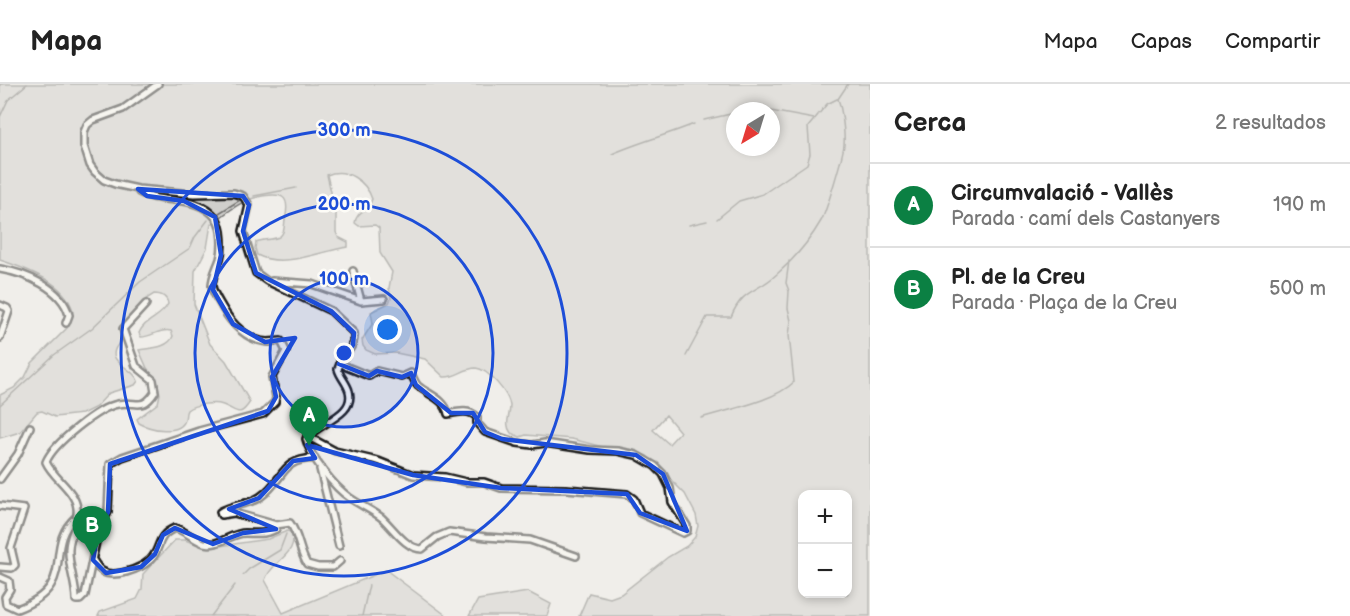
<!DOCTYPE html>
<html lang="es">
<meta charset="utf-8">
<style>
:root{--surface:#fff;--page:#f2f2f2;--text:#222;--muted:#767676;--line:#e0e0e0;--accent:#0b8043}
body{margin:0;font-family:"Balsamiq Sans",sans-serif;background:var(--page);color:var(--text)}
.controls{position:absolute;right:18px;bottom:18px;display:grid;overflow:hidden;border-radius:12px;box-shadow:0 3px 9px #0003}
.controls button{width:54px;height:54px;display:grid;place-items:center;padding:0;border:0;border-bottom:2px solid var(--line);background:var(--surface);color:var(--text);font:30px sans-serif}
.compass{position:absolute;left:726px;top:18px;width:54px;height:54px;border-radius:50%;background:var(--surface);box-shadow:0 3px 9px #0003;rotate:218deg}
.you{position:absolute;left:388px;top:246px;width:21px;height:21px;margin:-15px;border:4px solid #fff;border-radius:50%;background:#1a73e8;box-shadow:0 0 0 9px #1a73e833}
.badge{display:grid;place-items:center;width:39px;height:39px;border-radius:50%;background:var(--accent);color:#fff;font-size:20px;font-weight:700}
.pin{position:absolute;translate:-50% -50px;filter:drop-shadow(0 2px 3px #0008)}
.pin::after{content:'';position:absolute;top:32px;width:21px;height:18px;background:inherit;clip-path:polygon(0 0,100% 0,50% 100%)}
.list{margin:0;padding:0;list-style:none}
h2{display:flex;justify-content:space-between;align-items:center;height:78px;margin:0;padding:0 24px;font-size:26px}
h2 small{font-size:20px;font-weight:400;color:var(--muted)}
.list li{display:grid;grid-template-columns:39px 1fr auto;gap:18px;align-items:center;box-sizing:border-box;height:84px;padding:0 24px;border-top:2px solid var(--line)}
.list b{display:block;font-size:22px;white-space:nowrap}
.list p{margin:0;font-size:20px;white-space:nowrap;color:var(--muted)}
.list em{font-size:20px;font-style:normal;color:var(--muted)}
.map{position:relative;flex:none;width:870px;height:532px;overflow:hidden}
header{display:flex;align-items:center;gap:36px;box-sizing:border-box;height:84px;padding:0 30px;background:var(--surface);border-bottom:2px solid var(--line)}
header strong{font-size:28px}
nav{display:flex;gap:33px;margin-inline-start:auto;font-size:21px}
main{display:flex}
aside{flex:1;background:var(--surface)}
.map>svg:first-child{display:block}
.green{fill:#d0cfcc;stroke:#767674;stroke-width:1.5;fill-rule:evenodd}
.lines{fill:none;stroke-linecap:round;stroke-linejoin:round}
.stream{stroke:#706f6d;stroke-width:1.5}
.street-casing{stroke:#1c1c1c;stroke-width:10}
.street{stroke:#fdfcf7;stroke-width:5}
.marked{fill:none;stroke:#1d4ed8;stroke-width:4.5;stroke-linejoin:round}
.ring{fill:none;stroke:#1d4ed8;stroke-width:3}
.centre{fill:#1d4ed8;stroke:#fdfcf7;stroke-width:3}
.ring-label{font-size:18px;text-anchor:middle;font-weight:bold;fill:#1d4ed8;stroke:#fdfcf7;stroke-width:5;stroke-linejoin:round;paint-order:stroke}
</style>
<header>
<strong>Mapa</strong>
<nav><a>Mapa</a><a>Capas</a><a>Compartir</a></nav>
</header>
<main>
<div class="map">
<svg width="870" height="532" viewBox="0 0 870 532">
<rect width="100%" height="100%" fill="#f0eeea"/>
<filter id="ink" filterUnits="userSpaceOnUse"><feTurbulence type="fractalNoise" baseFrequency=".0167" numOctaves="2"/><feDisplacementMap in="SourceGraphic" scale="12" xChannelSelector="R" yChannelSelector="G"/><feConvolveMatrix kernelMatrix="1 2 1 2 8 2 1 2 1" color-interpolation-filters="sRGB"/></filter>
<g filter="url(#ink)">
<path class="green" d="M0 0H870V532H579L589 509 610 514 621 510 668 473 687 462 695 453 698 442 696 431 685 410 647 372 631 365 603 363 572 355 526 351 520 353 511 349C504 340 510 332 510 322 509 310 488 285 476 284 464 284 456 294 444 293L425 275 396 269 375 270 366 266 363 262 362 256 373 239 371 228 389 219 391 214 389 204 392 188 380 169 379 144 375 141 359 142 355 139C356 127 369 127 372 115 366 97 346 83 327 91L336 129V148L338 153 348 158V163C320 167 284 185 257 171L255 164 256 158C263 155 272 156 279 153 285 149 284 142 285 136 291 111 282 108 258 113 239 117 226 130 211 140L207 164 195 187 194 220 210 260 226 277 250 318C239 335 237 326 223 321 215 318 194 320 187 326 185 329 186 333 185 336 180 352 149 345 139 339L137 335 158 319 160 310 157 296 147 284 139 266C150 264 169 264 173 252L171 247C160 244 152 253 141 253L139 249C145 235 161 234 168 220 167 213 162 210 154 210L146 215 120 247 121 257C100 279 133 281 138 297L135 301 109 309 96 323 82 330 55 333 42 327 37 328 20 348 0 354V311L14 304 25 293 32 279 67 244 73 227C65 198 27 185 0 176ZM735 27H771V63H735ZM666 331 680 348 669 360 653 346ZM802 410H848V510H802Z
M287 447 291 448C301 469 270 478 265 496L283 529 386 486 447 532H98L100 528 137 515 142 505 143 490 175 456H185L204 463H213L268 455Z
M528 508 551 520 547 532H469L478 516Z"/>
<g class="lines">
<path class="stream" d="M742 27 748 25 770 27
M771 27 814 35
M0 33 8 16 27 0
M704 36 735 29
M612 70C639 58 667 51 694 40
M254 112 296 104
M219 129 240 116
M717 135 739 117 763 110 807 80 810 70 808 43 827 20 837 15
M689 141 707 137
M686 272 707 233H731C743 204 757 209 777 190 793 176 810 156 821 137 826 129 843 71 844 61 845 50 842 25 838 15L848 0
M0 321 54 271 92 244 140 198 190 164 195 153 208 136
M701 334C727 326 775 317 794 298L789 251 791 237 788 224 789 207 786 199 789 177
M243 491 249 485 280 466 286 450
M211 532 235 501
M362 532 369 501"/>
<g class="street-casing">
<path id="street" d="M158 0 123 25 93 36 87 41 84 48V62L90 81 95 88 104 96 115 100 138 105 194 110 234 109 243 112 249 121 243 147 256 189 267 197 331 227 354 249C356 263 342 272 338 285 340 293 347 299 349 307 356 332 316 339 306 355 310 373 334 403 350 414 360 421 372 426 382 434 393 444 406 465 422 465L437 453 449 448 486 453 530 456 576 472
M138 105 139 108C160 121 197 109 216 134 223 143 223 165 220 175 217 184 212 192 212 202 213 209 218 216 222 223 231 239 247 257 268 258 272 258 277 257 281 257L286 267 272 293 276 313 275 318 263 330 199 347 122 373 110 380 108 428 98 448 85 511 80 516H76C76 499 68 482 69 465 69 452 79 438 77 424 75 406 53 394 46 378 53 360 99 323 118 320 137 316 142 328 155 308L153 296 136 282 123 245 146 220
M0 185C25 189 62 204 69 231L66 239
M353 187 361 217
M272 197 312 200 361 217 384 215
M0 221 7 224 9 227 0 254
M307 352 335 367 378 377 413 391 445 393 466 398H484L501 404 566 405 627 410 634 415 640 429 683 449 687 447V442L672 418 670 404 663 390 655 382 636 371 618 367 590 366 545 359 532 361 517 359 485 348 477 339V333C469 325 458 328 448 330 445 315 429 311 418 302 415 299 413 294 411 289L402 293 377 287 369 292 347 283 340 278
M320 385 339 462
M0 395 18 370 30 343
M0 422 24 425 11 464 15 481 12 484 0 483
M276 441 290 439C299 451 299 467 307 480L318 483H333L340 477
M93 476C96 480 97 484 102 487 114 495 140 485 150 476 162 465 155 452 175 444 186 447 194 456 204 459 219 463 231 449 245 449 257 449 265 451 276 445V441L234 429 221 431 220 428C232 420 248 421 260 413 286 395 278 376 315 374
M0 493 9 497 10 505 5 513 6 520 17 525C81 501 41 464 76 433"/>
</g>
<use href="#street" class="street"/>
</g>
</g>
<path d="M0 0H870V532H0ZM138 105 243 112 249 121 243 147 256 189 331 227 354 249 353 261 339 280 369 292 377 287 402 293 411 289 416 301 451 329H473L485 348 502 355 636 371 663 390 687 447 640 429 627 410 501 404 413 391 307 361 315 374 293 377 259 414 229 425 276 445 243 449 213 460 175 444 163 451 155 470 141 483 106 489 93 476 98 448 108 428 110 380 268 327 276 313 272 293 295 254 265 258 233 240 213 206 221 171 215 133 184 117 147 112Z" fill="#f0eeea" fill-opacity=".55" fill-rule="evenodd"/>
<path class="marked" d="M138 105 243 112 249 121 243 147 256 189 331 227 354 249 353 261 339 280 369 292 377 287 402 293 411 289 416 301 451 329H473L485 348 502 355 636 371 663 390 687 447 640 429 627 410 501 404 413 391 307 361 315 374 293 377 259 414 229 425 276 445 243 449 213 460 175 444 163 451 155 470 141 483 106 489 93 476 98 448 108 428 110 380 268 327 276 313 272 293 295 254 265 258 233 240 213 206 221 171 215 133 184 117 147 112Z"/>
<circle cx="344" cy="269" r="74" fill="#1d4ed8" fill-opacity=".12"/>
<g class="ring">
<circle cx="344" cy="269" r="74"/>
<circle cx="344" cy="269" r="149"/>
<circle cx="344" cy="269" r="223"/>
</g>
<circle cx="344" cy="269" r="9" class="centre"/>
<g class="ring-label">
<text x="344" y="52">300 m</text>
<text x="344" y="126">200 m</text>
<text x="344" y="201">100 m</text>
</g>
</svg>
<div class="controls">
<button>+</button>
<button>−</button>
</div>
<svg class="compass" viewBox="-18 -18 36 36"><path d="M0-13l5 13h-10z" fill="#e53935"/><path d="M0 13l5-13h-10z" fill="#767676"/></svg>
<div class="you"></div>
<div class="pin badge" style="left:309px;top:362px">A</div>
<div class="pin badge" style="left:92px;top:472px">B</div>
</div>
<aside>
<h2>Cerca<small>2 resultados</small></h2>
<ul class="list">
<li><span class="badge">A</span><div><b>Circumvalació - Vallès</b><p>Parada · camí dels Castanyers</p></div><em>190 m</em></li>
<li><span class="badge">B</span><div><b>Pl. de la Creu</b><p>Parada · Plaça de la Creu</p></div><em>500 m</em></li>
</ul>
</aside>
</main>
